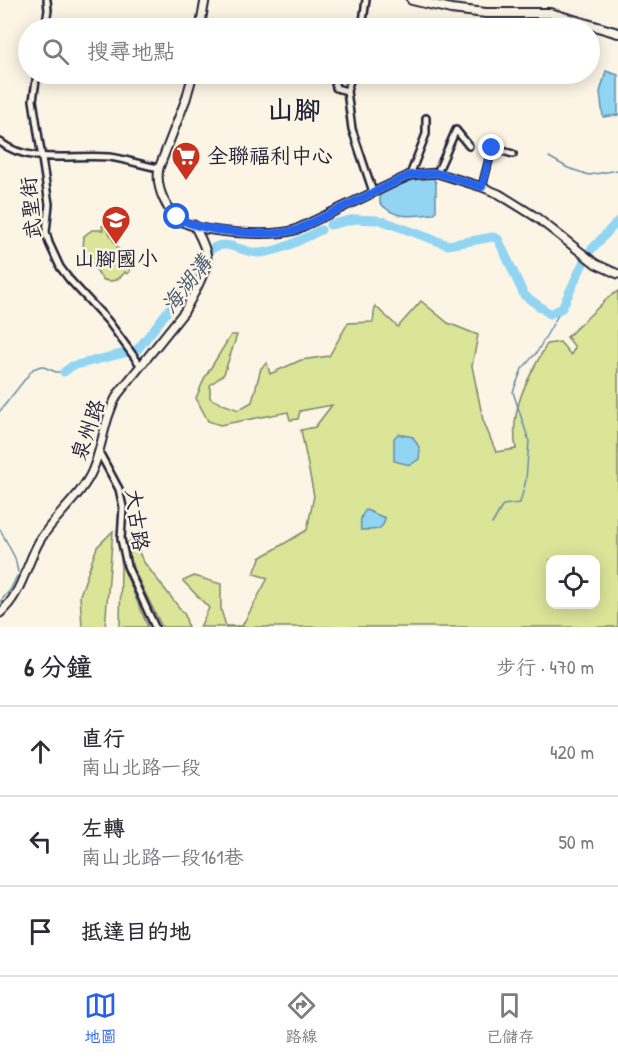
<!DOCTYPE html>
<html lang="zh-TW">
<meta charset="utf-8">
<style>
:root{--surface:#fff;--page:#f2f2f3;--text:#2b2b33;--muted:#7c7c81;--line:#e1e1e2;--accent:#2563eb}
body{margin:0;font-family:"Patrick Hand","LXGW WenKai TC",sans-serif;background:var(--page);color:var(--text)}
.controls{position:absolute;right:18px;bottom:18px;display:grid;overflow:hidden;border-radius:12px;box-shadow:0 3px 15px #0003}
.controls button{width:54px;height:54px;display:grid;place-items:center;padding:0;border:0;border-bottom:2px solid var(--line);background:var(--surface);color:var(--text);font:30px sans-serif}
.stop{position:absolute;width:18px;height:18px;margin:-14px;border:4px solid #2563eb;border-radius:50%;background:#fff}
.stop.end{background:#2563eb;border-color:#fff;box-shadow:0 2px 6px #0008}
.list{margin:0;padding:0;list-style:none}
h2{display:flex;justify-content:space-between;align-items:center;height:78px;margin:0;padding:0 24px;font-size:26px}
h2 small{font-size:20px;font-weight:400;color:var(--muted)}
.list li{display:grid;grid-template-columns:39px 1fr auto;gap:18px;align-items:center;box-sizing:border-box;height:90px;padding:0 24px;border-top:2px solid var(--line)}
.list b{display:block;font-size:22px;white-space:nowrap}
.list p{margin:0;font-size:20px;white-space:nowrap;color:var(--muted)}
.list em{font-size:20px;font-style:normal;color:var(--muted)}
.icon{flex:none;width:33px;height:33px;fill:none;stroke:currentColor;stroke-width:2;stroke-linecap:round;stroke-linejoin:round}
.map{position:relative;flex:none;width:618px;height:627px;overflow:hidden}
.search{position:absolute;background:var(--surface);box-shadow:0 3px 15px #0003;left:18px;right:18px;top:18px;height:66px;display:flex;align-items:center;gap:15px;box-sizing:border-box;padding:0 21px;border-radius:33px;color:var(--muted);font-size:22px}
.sheet{height:348px;background:var(--surface)}
nav{display:flex;justify-content:space-around;align-items:center;box-sizing:border-box;height:84px;border-top:2px solid var(--line);background:var(--surface);font-size:16px;color:var(--muted)}
nav a{display:grid;justify-items:center;gap:3px}
nav .on{color:var(--accent)}
.map>svg:first-child{display:block}
.green{fill:#dae598;stroke:#7e846a;stroke-width:1.5;fill-rule:evenodd}
.water{fill:#91d5f3;stroke:#658da9;stroke-width:1.5}
.lines{fill:none;stroke-linecap:round;stroke-linejoin:round}
.stream{stroke:#658da9;stroke-width:1.5}
.river{stroke:#91d5f3;stroke-width:9}
.minor-casing{stroke:#22223b;stroke-width:10}
.tertiary-casing{stroke:#22223b;stroke-width:11}
.secondary-casing{stroke:#22223b;stroke-width:12}
.minor{stroke:#fcf5e5;stroke-width:5}
.tertiary{stroke:#fcf5e5;stroke-width:7}
.secondary{stroke:#fcf5e5;stroke-width:8}
.route{stroke:#2563eb;stroke-width:8}
.labels{text-anchor:middle;stroke-width:5;stroke-linejoin:round;paint-order:stroke}
.poi-label{font-size:21px;fill:#22223b;stroke:#fcf5e5;text-anchor:start}
.street-label{font-size:21px;fill:#22223b;stroke:#fcf5e5}
.water-label{font-size:22px;font-style:italic;fill:#435872;stroke:#fcf5e5}
.district-label{font-size:27px;font-weight:bold;fill:#22223b;stroke:#fcf5e5}
</style>
<div class="map">
<svg width="618" height="627" viewBox="0 0 618 627">
<rect width="100%" height="100%" fill="#fcf5e5"/>
<filter id="ink" filterUnits="userSpaceOnUse"><feTurbulence type="fractalNoise" baseFrequency=".0167" numOctaves="2"/><feDisplacementMap in="SourceGraphic" scale="12" xChannelSelector="R" yChannelSelector="G"/><feConvolveMatrix kernelMatrix="1 2 1 2 8 2 1 2 1" color-interpolation-filters="sRGB"/></filter>
<g filter="url(#ink)">
<path class="green" d="M105 225 130 271 127 274 125 272C119 280 112 284 102 279L83 249 84 236 92 230H103L102 226Z
M618 291V627H200L209 608 183 581 194 576 221 584V610L226 626H242L268 578 254 574 260 558 307 530 314 496 301 430 315 427 332 405 300 411 298 419 290 420 288 412 220 425 208 421 196 398 205 377 231 335H237L224 374 210 385V398C219 404 228 405 238 410L252 402 261 368 267 363 270 374 301 360 329 356 348 323 373 322 375 306 398 327 421 301 448 323 478 335 472 366 483 420 496 452 516 449C509 408 528 378 547 344L560 342 571 355 575 347 567 337 610 296ZM550 560H596V604H550Z
M113 531 105 627H82L80 595 97 547Z
M133 539 143 561 185 615 188 627H162L133 568 127 543Z
M121 563 148 627H120Z"/>
<path class="water" d="M606 71 618 75V115L603 117 600 92Z
M420 178H433L436 183V211L434 214C412 215 397 221 380 203V195C393 187 406 182 420 178Z
M398 434 413 437 420 449 419 459 410 465 394 461V438Z
M366 510 385 518C383 533 373 529 361 530 360 523 360 515 366 510Z"/>
<g class="lines">
<path class="stream" d="M549 157 568 168 589 175 618 170
M0 411 33 369 41 366 56 372H64
M492 524 503 505 520 503 526 480 529 441 513 392 522 369 537 352 562 308
M0 529 15 558 18 572
M0 602 10 590 17 576"/>
<path class="river" d="M383 221 448 245 493 237 498 239 524 295 550 314 562 308 584 261
M330 225 355 219 377 220
M589 252 618 221
M64 372 72 366 137 350C150 334 162 319 174 302 186 284 194 258 215 247 230 240 245 254 260 253 281 251 303 239 321 230"/>
<g class="minor-casing">
<path id="minor" d="M45 28 48 10 47 0
M362 28 366 0
M37 74 33 100 49 204 46 232 49 243 60 267 69 279 108 321 141 366
M333 74 336 88 347 91
M352 74 347 91 352 129 373 192
M0 142C30 165 73 154 109 157 125 159 142 165 159 168
M437 173 456 130 469 146
M410 175 426 134V118
M482 187 492 148 513 154
M99 452 119 489 123 507 121 539 127 566 155 627"/>
</g>
<g class="tertiary-casing">
<path id="tertiary" d="M200 28 205 0
M193 74 186 99 159 168C155 187 167 215 185 223 208 233 272 237 295 230L410 175 437 173 482 187 499 194 536 217 596 264 618 274
M0 613C22 594 26 564 40 540 55 515 82 496 93 469 103 445 104 418 118 394L184 312C191 299 207 272 207 258 206 246 199 235 194 225"/>
</g>
<g class="secondary-casing">
<path id="secondary" d="M412 0 451 9 486 13H550L618 33"/>
</g>
<use href="#minor" class="minor"/>
<use href="#tertiary" class="tertiary"/>
<use href="#secondary" class="secondary"/>
</g>
</g>
<g class="lines" filter="url(#ink)">
<path class="route" d="M177 217C200 233 269 237 296 230L410 175 437 173 482 187 492 148"/>
</g>
<defs>
<g id="supermarket-pin" transform="scale(1.5)"><path d="M0 17L-7.5 6A9.5 9.5 0 1 1 7.5 6Z" fill="#c8321e" stroke="#fcf5e5"/><path d="M-6-5.5h2.5l.6 2H6L4.5 2H-2.5L-4.4-4H-6ZM-1.5 3.2a1.3 1.3 0 1 0 .1 0ZM3 3.2a1.3 1.3 0 1 0 .1 0Z" fill="#fff"/></g>
<g id="school-pin" transform="scale(1.5)"><path d="M0 17L-7.5 6A9.5 9.5 0 1 1 7.5 6Z" fill="#c8321e" stroke="#fcf5e5"/><path d="M0-5L7-2L0 1L-7-2ZM-4 1L0 2.5L4 1V4Q0 6-4 4Z" fill="#fff"/></g>
</defs>
<g fill-rule="evenodd">
<use href="#supermarket-pin" x="186" y="156"/>
<use href="#school-pin" x="116" y="220"/>
</g>
<g class="labels">
<g class="poi-label">
<text x="207" y="163">全聯福利中心</text>
<text x="116" y="266" text-anchor="middle">山腳國小</text>
</g>
<g class="street-label">
<text transform="translate(31 208) rotate(-95)" y="7">武聖街</text>
<text transform="translate(88 430) rotate(-71)" y="7">泉州路</text>
<text transform="translate(137 520) rotate(82)" y="7">大古路</text>
</g>
<g class="water-label">
<text transform="translate(186 284) rotate(-52)" y="8">海湖溝</text>
</g>
<g class="district-label">
<text x="294" y="119">山腳</text>
</g>
</g>
</svg>
<div class="controls">
<button><svg class="icon" aria-label="locate" viewBox="0 0 24 24"><circle cx="12" cy="12" r="6"/><path d="M12 2v4M12 18v4M2 12h4M18 12h4"/></svg></button>
</div>
<div class="stop" style="left:177px;top:217px"></div>
<div class="stop end" style="left:492px;top:148px"></div>
<div class="search"><svg class="icon" aria-label="search" viewBox="0 0 24 24"><circle cx="10" cy="10" r="6"/><path d="M15 15l6 6"/></svg>搜尋地點</div>
</div>
<section class="sheet">
<h2>6 分鐘<small>步行 · 470 m</small></h2>
<ul class="list">
<li><svg class="icon" aria-label="ahead" viewBox="0 0 24 24"><path d="M12 20V5M6 11l6-6 6 6"/></svg><div><b>直行</b><p>南山北路一段</p></div><em>420 m</em></li>
<li><svg class="icon" aria-label="left" viewBox="0 0 24 24"><path d="M17 20v-9H6M10 6l-5 5 5 5"/></svg><div><b>左轉</b><p>南山北路一段161巷</p></div><em>50 m</em></li>
<li><svg class="icon" aria-label="arrive" viewBox="0 0 24 24"><path d="M6 21V4h12l-3 4 3 4H6"/></svg><div><b>抵達目的地</b></div></li>
</ul>
</section>
<nav>
<a class="on"><svg class="icon" aria-label="map" viewBox="0 0 24 24"><path d="M3 6l6-2 6 2 6-2v14l-6 2-6-2-6 2zM9 4v14M15 6v14"/></svg>地圖</a>
<a><svg class="icon" aria-label="directions" viewBox="0 0 24 24"><path d="M12 3l9 9-9 9-9-9zM9 14v-3h6M13 9l2 2-2 2"/></svg>路線</a>
<a><svg class="icon" aria-label="saved" viewBox="0 0 24 24"><path d="M7 4h10v16l-5-4-5 4z"/></svg>已儲存</a>
</nav>
